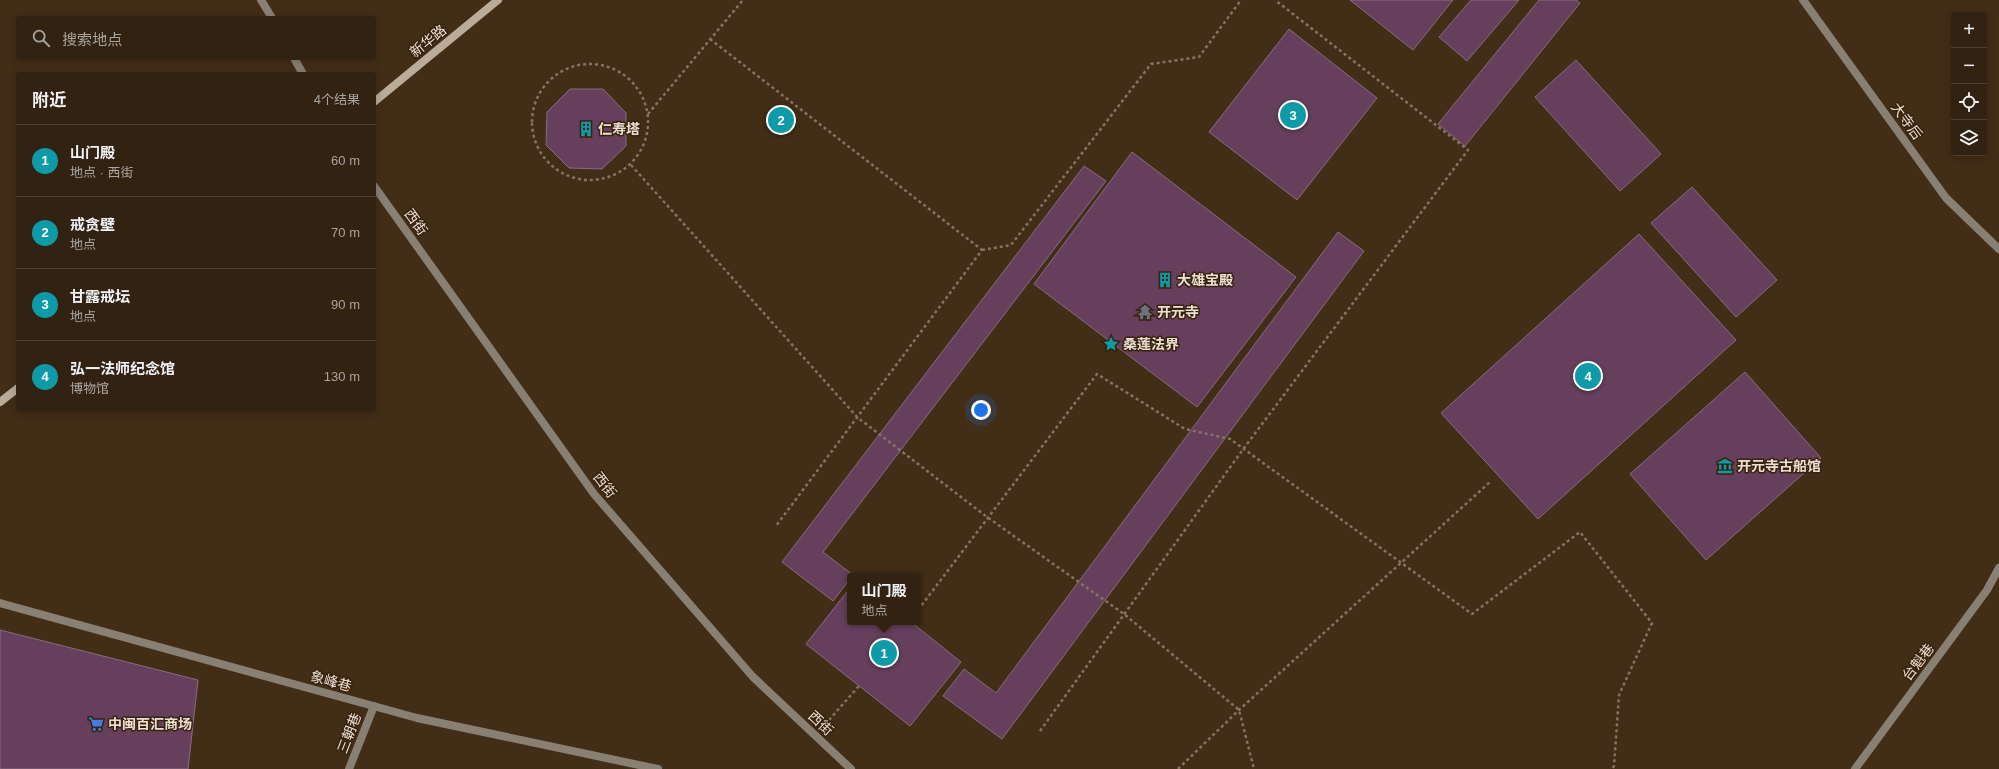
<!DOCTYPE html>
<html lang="zh">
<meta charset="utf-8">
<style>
:root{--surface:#322211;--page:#3d2f1f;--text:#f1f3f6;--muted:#a8a49f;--line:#4d3f31;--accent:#bda9f5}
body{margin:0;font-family:Helvetica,"Noto Sans SC",sans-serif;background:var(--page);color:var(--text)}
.controls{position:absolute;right:12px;top:12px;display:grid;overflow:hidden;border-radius:4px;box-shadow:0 2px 10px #0003}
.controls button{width:36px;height:36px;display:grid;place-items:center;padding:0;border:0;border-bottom:1px solid var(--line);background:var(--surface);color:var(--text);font:20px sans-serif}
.you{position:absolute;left:981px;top:410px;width:14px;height:14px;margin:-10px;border:3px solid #fff;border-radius:50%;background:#1a73e8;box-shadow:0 0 0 6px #1a73e833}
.badge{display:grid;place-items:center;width:26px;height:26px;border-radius:50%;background:var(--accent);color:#fff;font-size:13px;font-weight:700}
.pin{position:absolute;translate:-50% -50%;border:2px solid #fff;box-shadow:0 1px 4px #0006}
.popup{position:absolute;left:847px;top:573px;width:74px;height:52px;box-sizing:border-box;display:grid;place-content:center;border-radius:4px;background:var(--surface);filter:drop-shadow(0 1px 3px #0005);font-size:13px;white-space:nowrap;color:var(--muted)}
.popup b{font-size:15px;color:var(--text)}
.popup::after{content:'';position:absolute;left:50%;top:100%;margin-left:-8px;border:8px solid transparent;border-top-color:var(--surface)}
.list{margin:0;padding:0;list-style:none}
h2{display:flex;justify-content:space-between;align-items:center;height:52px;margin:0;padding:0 16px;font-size:17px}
h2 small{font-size:13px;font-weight:400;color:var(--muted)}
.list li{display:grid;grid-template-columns:26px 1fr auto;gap:12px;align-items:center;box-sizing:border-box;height:72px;padding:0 16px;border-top:1px solid var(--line)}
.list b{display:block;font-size:15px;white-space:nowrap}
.list p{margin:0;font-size:13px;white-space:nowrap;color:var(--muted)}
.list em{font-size:13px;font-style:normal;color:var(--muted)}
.icon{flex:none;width:22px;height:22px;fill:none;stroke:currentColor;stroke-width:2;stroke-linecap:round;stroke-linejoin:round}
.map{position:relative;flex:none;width:1999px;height:769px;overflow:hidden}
.search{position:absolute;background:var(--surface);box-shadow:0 2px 10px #0003;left:16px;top:16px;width:360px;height:44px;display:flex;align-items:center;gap:10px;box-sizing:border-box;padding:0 14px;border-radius:4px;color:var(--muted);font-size:15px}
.panel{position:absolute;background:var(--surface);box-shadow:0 2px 10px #0003;left:16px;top:72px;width:360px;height:340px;border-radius:4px}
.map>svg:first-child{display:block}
.building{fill:#653f5c;stroke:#886c80}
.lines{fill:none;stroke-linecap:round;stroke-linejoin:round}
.path{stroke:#867462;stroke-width:2.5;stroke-dasharray:3 3;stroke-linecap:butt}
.service{stroke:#898074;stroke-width:8}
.pedestrian{stroke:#898074;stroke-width:8}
.minor{stroke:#898074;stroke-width:8}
.tertiary{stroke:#898074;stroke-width:8}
.secondary{stroke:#baac99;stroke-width:8}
.labels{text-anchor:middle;stroke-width:3;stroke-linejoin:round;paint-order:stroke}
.street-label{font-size:14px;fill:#ede0d3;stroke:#37230d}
.poi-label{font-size:14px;font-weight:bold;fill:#ede0d3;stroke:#37230d;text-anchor:start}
</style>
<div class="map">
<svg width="1999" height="769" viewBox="0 0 1999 769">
<rect width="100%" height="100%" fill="#422d17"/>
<path class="building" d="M1350 0H1453L1413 50Z
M1471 0H1519L1467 61 1439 37Z
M1539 0H1576L1580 3 1465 146 1438 124Z
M1289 29 1377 98 1297 200 1209 132Z
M1576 60 1661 154 1620 191 1535 97Z
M570 89H603L626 113V146L602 169 569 168 546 145 547 112Z
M1132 152 1296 277 1197 407 1034 284Z
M1084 166 1106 181 823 552 853 575 833 601 782 562Z
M1692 187 1777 280 1736 317 1651 223Z
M1338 232 1364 251 1002 739 943 696 964 669 996 693Z
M1639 234 1736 340 1538 519 1441 413Z
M1745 372 1821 458 1706 560 1630 474Z
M850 588V622H911L961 662 910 726 806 644Z
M0 630 198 680 188 769H0Z"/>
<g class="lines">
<path class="path" d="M710 39 982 250 776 526
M532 122a58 58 0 1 1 116 0a58 58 0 1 1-116 0Z
M648 114 743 0
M631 165 857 417 987 517 1124 614 1239 710 1254 769
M982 250 1011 245 1151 64 1199 57 1241 0
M918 610 1097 374 1185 429 1230 439 1472 614 1580 532 1652 623 1619 695 1614 766 1612 769
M829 720 859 686
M1040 731 1244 448 1468 150 1275 0
M1178 769 1239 710 1490 482"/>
<path class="service" d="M0 603 417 718 658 769
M1855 769 1987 590 1999 568"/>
<path class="pedestrian" d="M374 186 594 494 753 677 851 769"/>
<path class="minor" d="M1803 0 1946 198 1999 249
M349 769 374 706"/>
<path class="tertiary" d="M261 0 272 18
M294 58 303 74"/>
<path class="secondary" d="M374 102 498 0
M0 402 18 388"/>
</g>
<defs>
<g id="building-bare" transform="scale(1.2)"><path d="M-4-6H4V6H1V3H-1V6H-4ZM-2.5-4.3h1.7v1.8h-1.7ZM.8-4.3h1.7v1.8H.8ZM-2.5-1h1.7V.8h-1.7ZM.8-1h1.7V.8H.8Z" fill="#0f9aa8" stroke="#37230d" stroke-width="2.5" paint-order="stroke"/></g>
<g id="temple-bare" transform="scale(1.2)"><path d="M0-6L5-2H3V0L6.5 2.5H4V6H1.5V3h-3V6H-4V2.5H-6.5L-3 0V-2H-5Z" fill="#6b7280" stroke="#37230d" stroke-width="2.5" paint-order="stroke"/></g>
<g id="sight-bare" transform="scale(1.2)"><path d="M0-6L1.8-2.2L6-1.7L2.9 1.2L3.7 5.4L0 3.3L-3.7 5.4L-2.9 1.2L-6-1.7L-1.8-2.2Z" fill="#0f9aa8" stroke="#37230d" stroke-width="2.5" paint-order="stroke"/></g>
<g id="museum-bare" transform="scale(1.2)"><path d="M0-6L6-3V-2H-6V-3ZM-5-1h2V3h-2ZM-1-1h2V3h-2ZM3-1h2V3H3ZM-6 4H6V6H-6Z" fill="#0f9aa8" stroke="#37230d" stroke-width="2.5" paint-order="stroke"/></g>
<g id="supermarket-bare" transform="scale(1.2)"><path d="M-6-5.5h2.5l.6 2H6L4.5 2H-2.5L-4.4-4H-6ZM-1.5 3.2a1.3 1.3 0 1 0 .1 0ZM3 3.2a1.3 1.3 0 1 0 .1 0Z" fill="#3f7fe0" stroke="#37230d" stroke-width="2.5" paint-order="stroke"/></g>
</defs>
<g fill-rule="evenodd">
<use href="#building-bare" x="586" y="129"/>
<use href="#building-bare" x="1165" y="280"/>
<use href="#temple-bare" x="1145" y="312"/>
<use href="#sight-bare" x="1111" y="344"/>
<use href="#museum-bare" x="1725" y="466"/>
<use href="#supermarket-bare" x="96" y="724"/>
</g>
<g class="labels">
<g class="street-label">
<text transform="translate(428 41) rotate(-39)" y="5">新华路</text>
<text transform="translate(1907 121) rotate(54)" y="5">大寺后</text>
<text transform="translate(416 222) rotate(54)" y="5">西街</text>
<text transform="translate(605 485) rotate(52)" y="5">西街</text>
<text transform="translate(1918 662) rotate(-53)" y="5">台魁巷</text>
<text transform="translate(331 681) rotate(15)" y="5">象峰巷</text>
<text transform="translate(821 723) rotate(43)" y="5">西街</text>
<text transform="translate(349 733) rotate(-69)" y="5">三朝巷</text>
</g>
<g class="poi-label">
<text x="598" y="134">仁寿塔</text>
<text x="1177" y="285">大雄宝殿</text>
<text x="1157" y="317">开元寺</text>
<text x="1123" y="349">桑莲法界</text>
<text x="1737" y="471">开元寺古船馆</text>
<text x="108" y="729">中闽百汇商场</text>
</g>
</g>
</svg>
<div class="controls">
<button>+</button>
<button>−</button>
<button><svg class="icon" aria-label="locate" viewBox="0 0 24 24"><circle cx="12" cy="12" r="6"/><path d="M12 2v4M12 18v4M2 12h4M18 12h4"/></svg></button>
<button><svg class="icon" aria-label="layers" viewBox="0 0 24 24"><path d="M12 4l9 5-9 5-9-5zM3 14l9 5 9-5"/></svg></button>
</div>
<div class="you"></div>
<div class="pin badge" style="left:884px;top:653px;background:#0f9aa8">1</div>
<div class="popup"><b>山门殿</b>地点</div>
<div class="pin badge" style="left:781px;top:120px;background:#0f9aa8">2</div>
<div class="pin badge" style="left:1293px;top:115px;background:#0f9aa8">3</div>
<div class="pin badge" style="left:1588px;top:376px;background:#0f9aa8">4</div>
<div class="search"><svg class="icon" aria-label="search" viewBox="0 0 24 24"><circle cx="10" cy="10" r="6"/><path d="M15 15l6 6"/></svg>搜索地点</div>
<section class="panel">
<h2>附近<small>4个结果</small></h2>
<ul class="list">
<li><span class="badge" style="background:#0f9aa8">1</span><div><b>山门殿</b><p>地点 · 西街</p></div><em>60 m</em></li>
<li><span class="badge" style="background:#0f9aa8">2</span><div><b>戒贪壁</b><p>地点</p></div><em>70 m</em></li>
<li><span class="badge" style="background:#0f9aa8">3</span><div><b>甘露戒坛</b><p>地点</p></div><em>90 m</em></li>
<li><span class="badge" style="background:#0f9aa8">4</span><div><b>弘一法师纪念馆</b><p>博物馆</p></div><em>130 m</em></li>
</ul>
</section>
</div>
